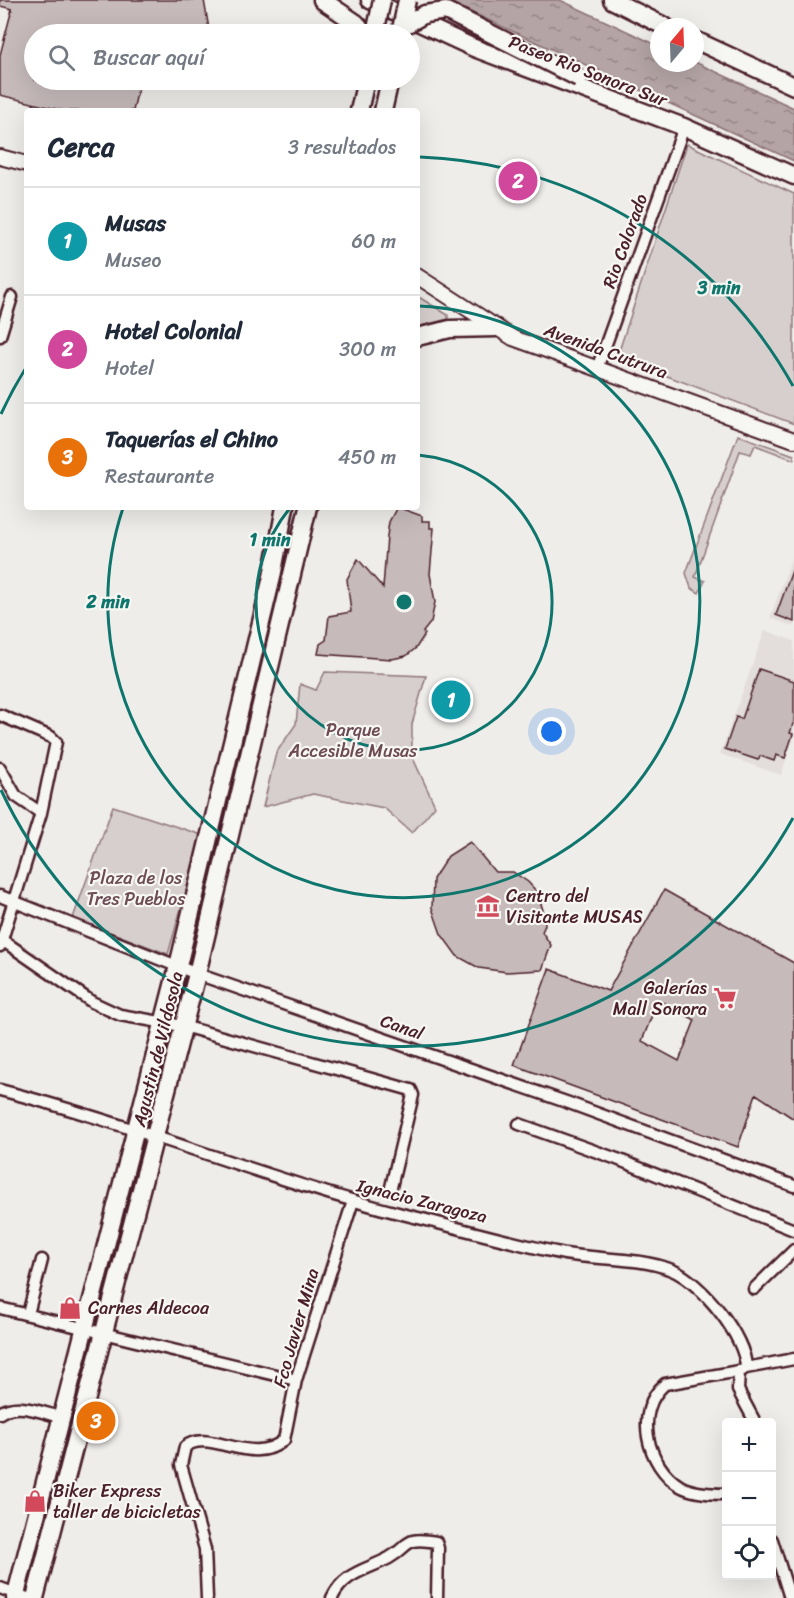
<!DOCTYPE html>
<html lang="es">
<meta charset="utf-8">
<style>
:root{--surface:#fff;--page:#f6f6f7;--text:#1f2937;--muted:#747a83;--line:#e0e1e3;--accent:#0f766e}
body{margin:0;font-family:Sriracha,sans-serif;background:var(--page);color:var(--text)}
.controls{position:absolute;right:18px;bottom:18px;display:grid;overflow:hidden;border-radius:6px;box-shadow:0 6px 24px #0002}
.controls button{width:54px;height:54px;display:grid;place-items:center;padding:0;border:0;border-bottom:2px solid var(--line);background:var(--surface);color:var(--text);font:30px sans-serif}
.compass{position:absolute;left:650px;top:18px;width:54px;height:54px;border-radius:50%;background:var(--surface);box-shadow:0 6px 24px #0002;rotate:19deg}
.you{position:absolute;left:552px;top:732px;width:21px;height:21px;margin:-15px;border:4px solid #fff;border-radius:50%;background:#1a73e8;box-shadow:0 0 0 9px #1a73e833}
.badge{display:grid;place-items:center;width:39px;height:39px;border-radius:50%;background:var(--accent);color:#fff;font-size:20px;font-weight:700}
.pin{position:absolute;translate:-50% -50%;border:3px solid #fff;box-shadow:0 2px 6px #0006}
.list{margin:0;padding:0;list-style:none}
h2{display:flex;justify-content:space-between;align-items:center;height:78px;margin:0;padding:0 24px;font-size:26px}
h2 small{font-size:20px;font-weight:400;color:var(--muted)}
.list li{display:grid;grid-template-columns:39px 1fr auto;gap:18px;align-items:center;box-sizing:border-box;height:108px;padding:0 24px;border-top:2px solid var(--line)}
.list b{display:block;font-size:22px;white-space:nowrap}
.list p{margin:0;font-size:20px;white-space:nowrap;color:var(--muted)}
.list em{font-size:20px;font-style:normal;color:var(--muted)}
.icon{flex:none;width:33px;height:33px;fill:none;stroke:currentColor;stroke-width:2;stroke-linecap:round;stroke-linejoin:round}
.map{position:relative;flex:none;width:794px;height:1598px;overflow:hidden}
.search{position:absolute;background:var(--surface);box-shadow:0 6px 24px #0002;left:24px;top:24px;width:396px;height:66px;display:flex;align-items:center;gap:15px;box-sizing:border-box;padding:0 21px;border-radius:33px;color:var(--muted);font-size:22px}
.panel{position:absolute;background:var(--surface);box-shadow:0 6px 24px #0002;left:24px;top:108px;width:396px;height:402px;border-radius:6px}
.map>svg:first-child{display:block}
.built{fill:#e3dedc}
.green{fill:#d7cfce;stroke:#90777c;stroke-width:1.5}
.water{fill:url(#water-ripples);stroke:#8a6f74;stroke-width:1.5}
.building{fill:#c6babb;stroke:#4a1f2b;stroke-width:1.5;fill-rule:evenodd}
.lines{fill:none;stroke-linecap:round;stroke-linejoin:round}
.minor-casing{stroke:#4a1f2b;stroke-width:15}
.tertiary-casing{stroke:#4a1f2b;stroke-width:18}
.primary-casing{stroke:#4a1f2b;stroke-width:21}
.minor{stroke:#f6f6f2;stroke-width:10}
.tertiary{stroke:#f6f6f2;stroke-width:14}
.primary{stroke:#f6f6f2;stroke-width:16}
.primary-bridge-casing{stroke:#4a1f2b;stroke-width:21;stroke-linecap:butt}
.primary-bridge{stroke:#f6f6f2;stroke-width:16}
.ring{fill:none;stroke:#0f766e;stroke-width:3}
.labels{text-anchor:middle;stroke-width:4.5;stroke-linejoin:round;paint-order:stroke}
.street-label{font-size:18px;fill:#4a1f2b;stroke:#f6f6f2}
.park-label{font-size:18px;fill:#6d4b54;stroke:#f6f6f2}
.poi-label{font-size:18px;fill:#4a1f2b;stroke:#f6f6f2;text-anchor:start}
.centre{fill:#0f766e;stroke:#f6f6f2;stroke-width:3}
.ring-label{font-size:18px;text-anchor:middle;font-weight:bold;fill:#0f766e;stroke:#f6f6f2;stroke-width:4.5;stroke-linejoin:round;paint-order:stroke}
</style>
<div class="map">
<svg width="794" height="1598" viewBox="0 0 794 1598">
<defs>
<pattern id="water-ripples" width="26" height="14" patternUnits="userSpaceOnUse" patternTransform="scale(1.5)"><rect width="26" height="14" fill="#b4a4a5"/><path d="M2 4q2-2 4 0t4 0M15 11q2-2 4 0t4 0" fill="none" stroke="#948587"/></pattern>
</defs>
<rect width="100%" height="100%" fill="#efedea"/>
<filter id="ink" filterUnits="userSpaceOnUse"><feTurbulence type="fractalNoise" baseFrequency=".0167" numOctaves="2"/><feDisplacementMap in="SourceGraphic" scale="12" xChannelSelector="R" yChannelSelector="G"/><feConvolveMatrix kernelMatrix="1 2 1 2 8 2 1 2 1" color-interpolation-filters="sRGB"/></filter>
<g filter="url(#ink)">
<path class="built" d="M794 551V627L770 618Z
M765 630 794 641V738L781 775 720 754Z"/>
<path class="green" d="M687 144 794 194V424L617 357Z
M417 296 448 315V319L417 327Z
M738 435 794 455V460L755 445 751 454 740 451 695 577 705 581 699 593 691 588 686 573Z
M325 672 426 676 412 724V756L435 806 412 833 384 808 313 794 263 807 276 753 296 724 300 684 316 690Z
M113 806 202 835 168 954 73 918Z"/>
<path class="water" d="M445 0H560L659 46V63L695 62 794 108V161Z"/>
<path class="building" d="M0 0H204L209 29 207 34H34V80H140L133 111H64L0 95V55L12 9 0 6Z
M397 507 422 516V521H430V528H434L430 574 435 602 431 622 423 632 425 634 416 648 406 656 392 659 318 654 320 644 326 640 329 616 351 612 347 579 358 559 383 588 387 536 389 522Z
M793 568H794V622L776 615Z
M759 669 794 681V721L790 733 793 734 785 758 776 755 774 761 760 756 758 760 725 749 736 717 742 719Z
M470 842 495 872H513L528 882 537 892 544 913 545 925 542 932 551 945 542 970 507 972 479 968 457 956 441 934 432 908 433 879 448 856Z
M664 890 794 963V1119L756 1094 738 1147 514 1065 549 969 608 991ZM658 1000 695 1020 679 1061 642 1041Z"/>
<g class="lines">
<g class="minor-casing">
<path id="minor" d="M0 336 12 297
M598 366 684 127
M0 715 51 737 56 742 41 813 0 946
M0 768 16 796 41 813
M0 896 197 974 569 1103 794 1186
M2 940 92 1002 120 1015 183 1026 411 1090 413 1095 391 1187
M0 1090C136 1125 266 1179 402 1214 456 1227 510 1243 565 1254 600 1260 639 1257 672 1270 701 1282 746 1337 746 1368L794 1359
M519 1124 617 1159 794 1230
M754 1289 794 1250
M0 1308 296 1380
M28 1314 42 1260
M743 1370 739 1371 738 1390 755 1422
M0 1413C18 1401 43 1413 63 1418
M726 1494C713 1494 692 1493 680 1486 647 1466 633 1411 665 1384L739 1371
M772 1540 790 1598
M0 1588 27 1598
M207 1598 205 1549 181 1465 185 1447C208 1427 252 1468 284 1440L296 1380 353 1201
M332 1598C344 1572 367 1570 389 1558 411 1546 402 1536 436 1542L438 1548 437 1598"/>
</g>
<g class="tertiary-casing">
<path id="tertiary" d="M0 157 27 164
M417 276 513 338 794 440"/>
</g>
<g class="primary-casing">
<path id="primary" d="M322 0 356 23 366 34
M370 0 474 48 684 127 794 176
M612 0 666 27
M695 40 794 86
M359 111 366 80
M383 111 390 80
M417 337 450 329 496 328
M15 1598 178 966 272 577 285 507
M35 1598 197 974 308 507"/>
</g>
<use href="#minor" class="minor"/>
<use href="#tertiary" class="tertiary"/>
<use href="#primary" class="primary"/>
<g class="primary-bridge-casing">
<path id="primary-bridge" d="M402 27 425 14 446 11 579 78
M375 34 382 0
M400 34 407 0"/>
</g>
<use href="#primary-bridge" class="primary-bridge"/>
</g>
</g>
<g class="ring">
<path d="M418 455A148 148 0 1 1 290 508"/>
<path d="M419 306A296 296 0 1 1 123 508"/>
<path d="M793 818A445 445 0 0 1 1 790M1 414A445 445 0 0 1 27 366M420 157A445 445 0 0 1 793 386"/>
</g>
<defs>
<g id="museum-bare" transform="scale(1.8)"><path d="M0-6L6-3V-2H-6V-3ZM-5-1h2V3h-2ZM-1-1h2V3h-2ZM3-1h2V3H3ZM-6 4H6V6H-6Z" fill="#d1495b" stroke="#f6f6f2" stroke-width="2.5" paint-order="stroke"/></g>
<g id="supermarket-bare" transform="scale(1.8)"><path d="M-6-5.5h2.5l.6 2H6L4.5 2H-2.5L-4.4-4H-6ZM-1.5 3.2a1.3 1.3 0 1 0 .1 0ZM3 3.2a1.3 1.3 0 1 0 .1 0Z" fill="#d1495b" stroke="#f6f6f2" stroke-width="2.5" paint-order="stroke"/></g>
<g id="shop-bare" transform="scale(1.8)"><path d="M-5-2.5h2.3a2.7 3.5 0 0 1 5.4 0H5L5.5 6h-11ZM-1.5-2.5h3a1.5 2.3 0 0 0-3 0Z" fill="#d1495b" stroke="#f6f6f2" stroke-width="2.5" paint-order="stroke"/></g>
</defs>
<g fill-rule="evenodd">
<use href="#museum-bare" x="488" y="906"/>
<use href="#supermarket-bare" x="725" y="998"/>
<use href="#shop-bare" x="70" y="1308"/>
<use href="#shop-bare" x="35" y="1501"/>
</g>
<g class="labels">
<g class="street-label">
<text transform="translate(588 71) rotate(21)" y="6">Paseo Rio Sonora Sur</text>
<text transform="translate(625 241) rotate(-70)" y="6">Rio Colorado</text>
<text transform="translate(606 351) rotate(20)" y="6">Avenida Cutrura</text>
<text transform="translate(402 1027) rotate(19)" y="6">Canal</text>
<text transform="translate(158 1049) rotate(-76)" y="6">Agustin de Vildosola</text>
<text transform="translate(422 1201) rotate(14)" y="6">Ignacio Zaragoza</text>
<text transform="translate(296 1328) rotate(-74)" y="6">Fco Javier Mina</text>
</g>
<g class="park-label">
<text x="353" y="736">Parque<tspan x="353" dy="21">Accesible Musas</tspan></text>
<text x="136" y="884">Plaza de los<tspan x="136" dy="21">Tres Pueblos</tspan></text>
</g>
<g class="poi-label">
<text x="506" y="902">Centro del<tspan x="506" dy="21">Visitante MUSAS</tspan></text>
<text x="707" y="994" text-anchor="end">Galerías<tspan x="707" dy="21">Mall Sonora</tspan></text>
<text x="88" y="1314">Carnes Aldecoa</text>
<text x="53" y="1497">Biker Express<tspan x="53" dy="21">taller de bicicletas</tspan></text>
</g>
</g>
<circle cx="404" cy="602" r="9" class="centre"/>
<g class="ring-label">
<text x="719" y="294">3 min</text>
<text x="270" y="546">1 min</text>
<text x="108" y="608">2 min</text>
</g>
</svg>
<div class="controls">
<button>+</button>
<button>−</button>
<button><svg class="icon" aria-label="locate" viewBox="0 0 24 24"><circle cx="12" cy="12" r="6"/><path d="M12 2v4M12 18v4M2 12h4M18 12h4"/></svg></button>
</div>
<svg class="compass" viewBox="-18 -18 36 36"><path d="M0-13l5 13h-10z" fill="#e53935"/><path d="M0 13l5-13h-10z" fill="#747a83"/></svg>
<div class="you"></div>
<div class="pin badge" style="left:451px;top:700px;background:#0f9aa8">1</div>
<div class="pin badge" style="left:518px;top:181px;background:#d1479c">2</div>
<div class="pin badge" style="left:96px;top:1421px;background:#e8710a">3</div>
<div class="search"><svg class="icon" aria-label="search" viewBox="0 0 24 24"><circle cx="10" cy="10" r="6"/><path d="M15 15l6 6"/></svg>Buscar aquí</div>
<section class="panel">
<h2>Cerca<small>3 resultados</small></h2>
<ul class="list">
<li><span class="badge" style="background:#0f9aa8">1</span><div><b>Musas</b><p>Museo</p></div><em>60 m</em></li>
<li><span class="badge" style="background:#d1479c">2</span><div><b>Hotel Colonial</b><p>Hotel</p></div><em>300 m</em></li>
<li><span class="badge" style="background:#e8710a">3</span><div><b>Taquerías el Chino</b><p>Restaurante</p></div><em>450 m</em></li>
</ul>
</section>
</div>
